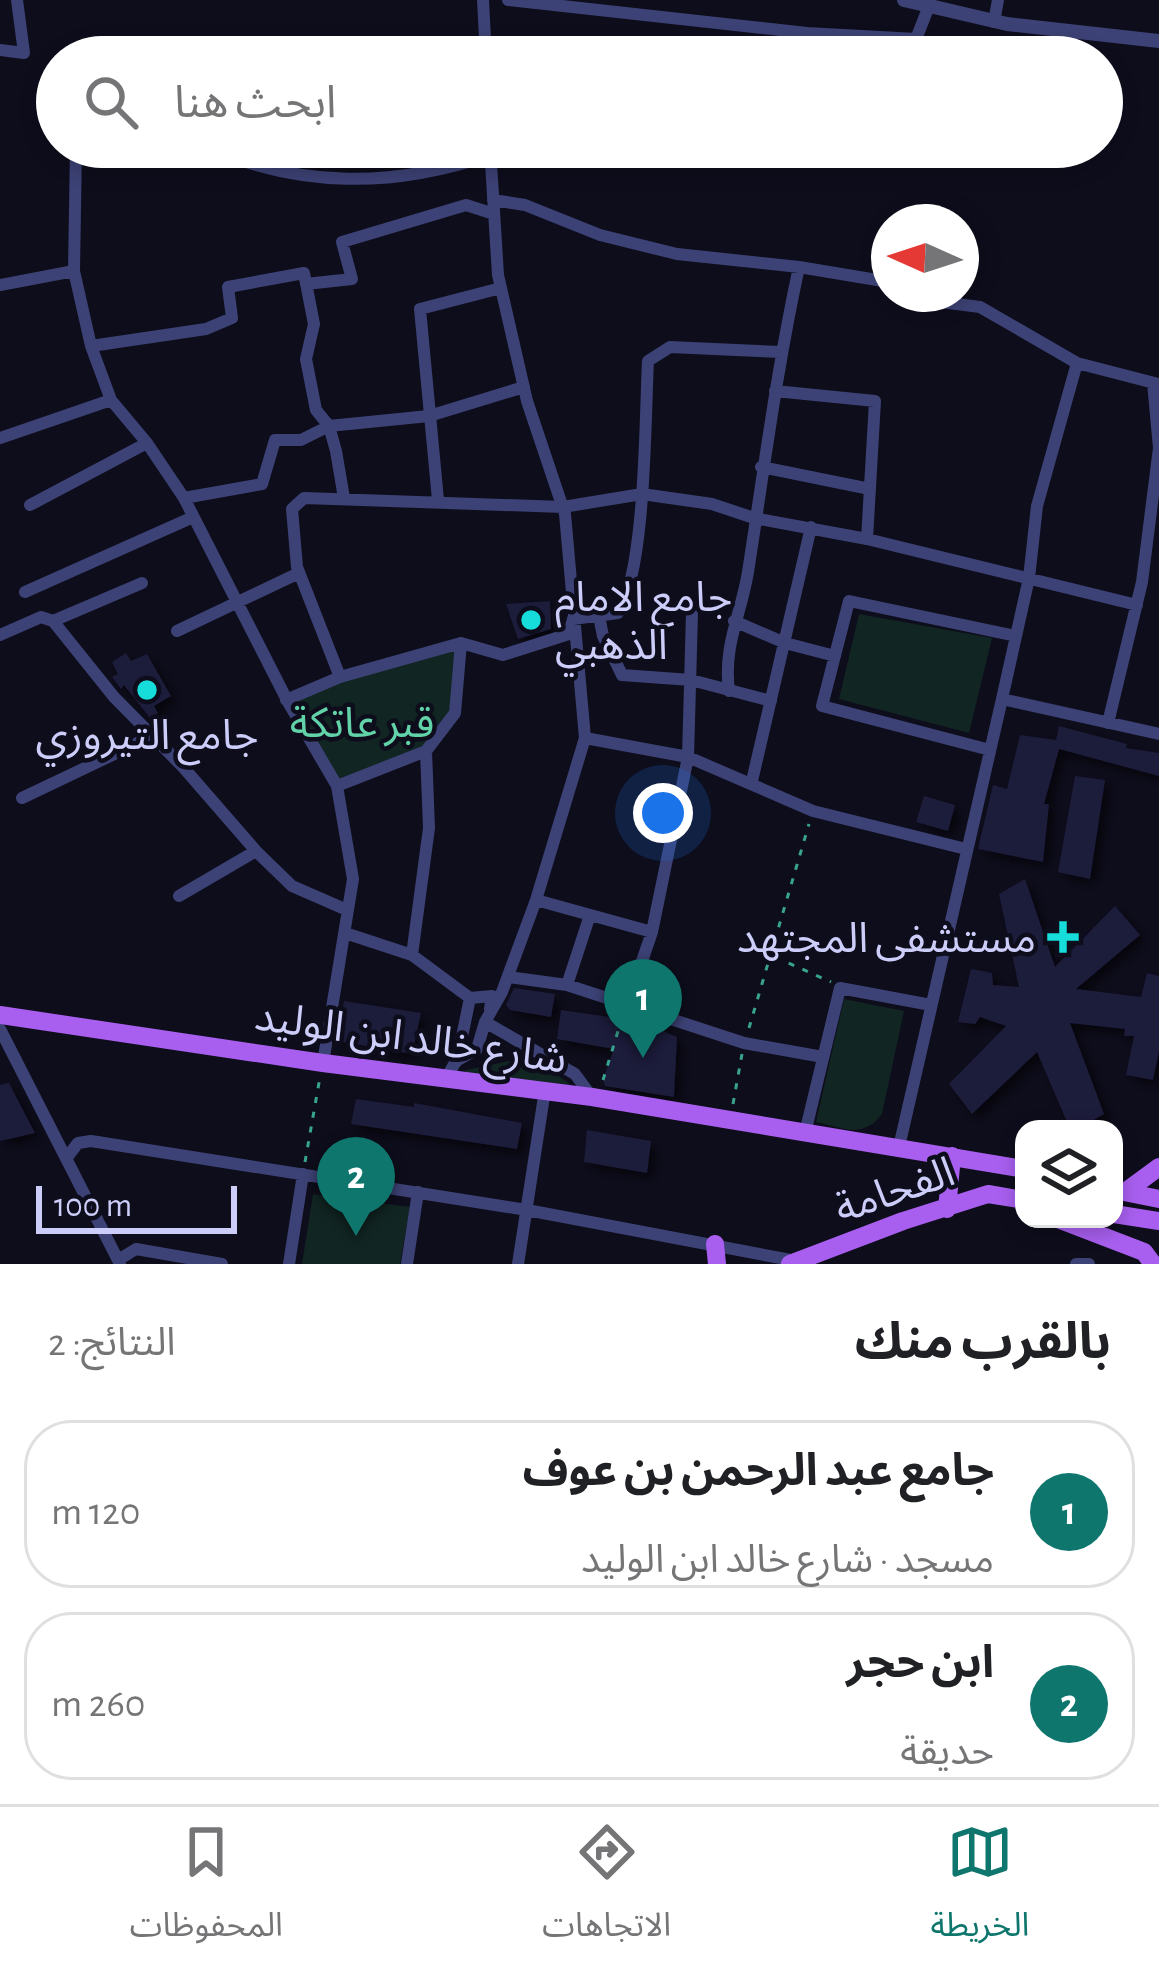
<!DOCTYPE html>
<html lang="ar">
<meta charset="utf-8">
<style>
:root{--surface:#fff;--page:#f2f2f2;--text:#202124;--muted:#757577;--line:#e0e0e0;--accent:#0f766e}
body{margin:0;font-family:"Alegreya Sans","Noto Sans Arabic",sans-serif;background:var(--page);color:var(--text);direction:rtl}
.controls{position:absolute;right:36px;bottom:36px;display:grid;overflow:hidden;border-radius:24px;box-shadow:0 6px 18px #0003}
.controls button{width:108px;height:108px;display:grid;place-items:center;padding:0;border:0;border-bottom:3px solid var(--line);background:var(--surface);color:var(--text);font:60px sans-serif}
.compass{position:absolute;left:871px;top:204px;width:108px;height:108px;border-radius:50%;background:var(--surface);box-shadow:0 6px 18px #0003;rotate:273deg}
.scale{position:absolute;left:36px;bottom:30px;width:201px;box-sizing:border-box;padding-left:12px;border:6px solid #cdcdfa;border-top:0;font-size:33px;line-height:42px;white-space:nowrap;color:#cdcdfa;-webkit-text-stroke:9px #0e0d1c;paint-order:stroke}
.you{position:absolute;left:663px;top:813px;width:42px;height:42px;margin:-30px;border:9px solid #fff;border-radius:50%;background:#1a73e8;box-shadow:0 0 0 18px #1a73e833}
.badge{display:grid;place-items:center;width:78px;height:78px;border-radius:50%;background:var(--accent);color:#fff;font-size:39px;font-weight:700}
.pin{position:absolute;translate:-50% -99px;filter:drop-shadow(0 3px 6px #0008)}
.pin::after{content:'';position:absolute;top:63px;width:42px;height:36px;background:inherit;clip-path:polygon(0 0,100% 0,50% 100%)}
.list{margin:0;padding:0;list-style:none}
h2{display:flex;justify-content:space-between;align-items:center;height:156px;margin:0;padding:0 48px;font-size:51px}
h2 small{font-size:39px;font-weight:400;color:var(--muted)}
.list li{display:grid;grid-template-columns:78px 1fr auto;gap:36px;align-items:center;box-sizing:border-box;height:168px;margin:0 24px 24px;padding:0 24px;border:3px solid var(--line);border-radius:48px}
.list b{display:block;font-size:45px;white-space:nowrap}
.list p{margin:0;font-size:39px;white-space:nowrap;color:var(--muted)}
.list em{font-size:39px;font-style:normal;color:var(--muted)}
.icon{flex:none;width:66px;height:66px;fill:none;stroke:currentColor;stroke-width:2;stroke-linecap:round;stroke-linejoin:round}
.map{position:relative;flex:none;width:1159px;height:1264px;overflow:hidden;direction:ltr}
.search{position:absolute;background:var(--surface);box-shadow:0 6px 18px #0003;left:36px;right:36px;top:36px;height:132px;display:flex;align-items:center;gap:30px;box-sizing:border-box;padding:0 42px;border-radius:66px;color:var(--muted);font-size:45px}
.sheet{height:540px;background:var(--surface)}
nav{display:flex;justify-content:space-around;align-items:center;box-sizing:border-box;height:168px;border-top:3px solid var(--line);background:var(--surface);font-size:33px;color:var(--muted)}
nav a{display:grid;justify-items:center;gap:6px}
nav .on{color:var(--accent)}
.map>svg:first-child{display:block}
.green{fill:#112522}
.building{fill:#1e1b3b;filter:url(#shadow)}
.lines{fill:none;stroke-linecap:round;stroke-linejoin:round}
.path{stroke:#38a38f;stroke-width:3;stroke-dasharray:6 9;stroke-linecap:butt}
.minor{stroke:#3d4276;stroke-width:12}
.tertiary{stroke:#3d4276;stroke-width:14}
.primary{stroke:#a85fef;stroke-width:18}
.poi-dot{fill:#16ddd9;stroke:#0e0d1c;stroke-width:4.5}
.labels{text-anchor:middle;stroke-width:9;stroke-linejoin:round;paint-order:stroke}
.poi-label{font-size:42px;fill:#cdcdfa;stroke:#0e0d1c;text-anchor:start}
.park-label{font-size:42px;fill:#62d2a8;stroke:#0e0d1c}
.street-label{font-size:42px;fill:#cdcdfa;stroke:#0e0d1c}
</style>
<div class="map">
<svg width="1159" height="1264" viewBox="0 0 1159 1264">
<defs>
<filter id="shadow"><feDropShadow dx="6" dy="6" stdDeviation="6" flood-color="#0009"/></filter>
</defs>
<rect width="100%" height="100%" fill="#0e0d1c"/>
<path class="green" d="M859 614 992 638 969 733 839 699Z
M461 646 455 713 426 751 335 784 288 702 340 677Z
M844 999 904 1011 882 1114C864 1139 842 1128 816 1122Z
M509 1061C538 1062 562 1074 581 1095L456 1078 466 1070Z
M313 1194 410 1207 400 1264H302Z"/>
<path class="building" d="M550 601 551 629 518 639 506 604Z
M126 653 131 661 147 654 171 696 154 706 158 713 150 718 124 685 121 689 112 677 118 674 112 662Z
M1059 726 1127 744 1126 748 1159 753V776L1059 749 1044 804H1049L1043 862 978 849 993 785 1007 789 1020 735 1056 740Z
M1075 776 1105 780 1090 879 1058 872Z
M924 796 955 805 948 831 916 822Z
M1025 879 1055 967 1115 906 1140 935 1076 989 1141 997 1147 973 1159 976V1051L1153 1080 1126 1075 1134 1036H1124L1125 1029 1070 1023 1104 1114 1078 1129H1070L1037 1052 972 1114 949 1084 1006 1026 980 1017 975 1024 958 1022 971 969 992 973 993 985 1019 987 999 894Z
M514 988 555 994 551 1017 510 1010 506 1005Z
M344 1001 421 1013 412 1054 337 1041Z
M561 1010 624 1019 625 1015 677 1037 674 1097 605 1086 603 1080 614 1049 557 1039Z
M9 1083 35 1133 0 1141V1085Z
M356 1099 414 1107V1103L522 1123 517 1149 351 1124Z
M587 1130 651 1141 647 1173 584 1162Z"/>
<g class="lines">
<path class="path" d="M775 957 831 982
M749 1028 809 824
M603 1080 623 1015
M733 1104 742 1054
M305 1162 320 1077"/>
<path class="minor" d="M483 0 486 57
M508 0 807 33 916 39 929 6
M994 22 998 0
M0 50 24 53 17 0
M76 147 74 271 91 346 111 400 147 443 184 498 288 702 337 786 353 879 323 1063
M205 147C301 188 393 188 490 155
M493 200 525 205 600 235 677 254 799 267 889 282
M306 284 352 279 342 242 466 205 494 214
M0 285 74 271
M917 294 933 301 980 307 1077 363 1158 384
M91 346 206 329 232 318 228 287 304 273 314 324 306 359 316 410 329 426 336 451 344 498
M775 391 875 401 867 539
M0 438 111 400
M761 467 870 489
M184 498 262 484 275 440H301L329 426 429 416 524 387
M438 500 420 309 501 288
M30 505 147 443
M25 592 191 518
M599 616 603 636 622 675 691 680 771 701
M53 621 142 583
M734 621 785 643 835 656
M177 631 299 573
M0 635 41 617 53 621 114 697 183 767 256 851 292 886 347 910
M340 677 297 567 292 509 304 498 563 507 642 494 712 504 754 518 867 539 1137 605
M729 691C723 645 741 615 748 572 764 469 777 368 799 267
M1002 699 1029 578 1037 506 1077 363
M286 700 340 677 461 643 503 655 569 634 573 619 618 613C646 571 645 417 648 361L670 347 781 352
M1108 723 1142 582 1159 448 1153 383
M585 738 688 757 813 811 966 849
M990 750 822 706 849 601 1016 636
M752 781 811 527
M337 786 426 751 455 713 461 643
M22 798 150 737
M179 896 256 851
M536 900 652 932
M345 933 412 955 470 998
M412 955 429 828 426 751
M508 977 567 985 744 1043 823 1057
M567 985 590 915
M628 1002 652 932 688 757 692 613
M485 1022 575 1074 592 1097
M0 1029 120 1264
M457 1061 470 998 492 996 490 1009
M447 1077 456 1061 477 1049 485 1022 502 992 536 900 585 738 565 514 527 401 498 275 490 147
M805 1133 840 988 931 1005
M899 1147 1002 699 1159 734
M68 1156 78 1143 91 1141 527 1210 796 1261
M118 1260 136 1249 222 1264
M289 1264 303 1174
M407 1264 418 1192
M518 1264 545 1090
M1076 1264H1089"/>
<path class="tertiary" d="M904 0 1007 24 1159 41"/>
<path class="primary" d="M0 1015 323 1063 592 1097 1024 1169
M1114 1190 1159 1199
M1125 1192 1159 1167
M947 1209 952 1156
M1114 1214 1159 1221
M1058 1219 1144 1252 1153 1264
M715 1244 717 1264
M790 1264 903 1221 988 1194 1024 1200"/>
</g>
<g class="poi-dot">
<circle cx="531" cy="620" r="12"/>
<circle cx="147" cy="690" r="12"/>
<path d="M1057 919h12v12h12v12h-12v12h-12v-12h-12v-12h12z"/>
</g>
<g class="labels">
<g class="poi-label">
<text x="555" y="611">جامع الامام<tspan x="555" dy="48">الذهبي</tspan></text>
<text x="147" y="749" text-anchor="middle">جامع التيروزي</text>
<text x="1036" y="952" text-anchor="end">مستشفى المجتهد</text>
</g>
<g class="park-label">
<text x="362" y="737">قبر عاتكة</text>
</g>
<g class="street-label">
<text transform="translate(411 1036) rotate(8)" y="15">شارع خالد ابن الوليد</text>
<text transform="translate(894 1189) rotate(-19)" y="15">الفحامة</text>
</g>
</g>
</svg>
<div class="controls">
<button><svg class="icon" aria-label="layers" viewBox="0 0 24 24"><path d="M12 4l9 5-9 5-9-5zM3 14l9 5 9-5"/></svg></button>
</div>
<svg class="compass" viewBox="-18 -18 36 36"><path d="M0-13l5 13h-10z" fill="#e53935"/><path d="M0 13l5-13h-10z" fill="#757577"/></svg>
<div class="scale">100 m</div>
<div class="you"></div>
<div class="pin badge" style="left:643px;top:1058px">1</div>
<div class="pin badge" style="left:356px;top:1236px">2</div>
<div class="search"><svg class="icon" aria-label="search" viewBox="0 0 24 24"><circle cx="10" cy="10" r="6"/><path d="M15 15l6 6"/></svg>ابحث هنا</div>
</div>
<section class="sheet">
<h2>بالقرب منك<small>النتائج: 2</small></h2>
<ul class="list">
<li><span class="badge">1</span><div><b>جامع عبد الرحمن بن عوف</b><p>مسجد · شارع خالد ابن الوليد</p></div><em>120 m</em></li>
<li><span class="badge">2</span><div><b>ابن حجر</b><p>حديقة</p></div><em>260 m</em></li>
</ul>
</section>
<nav>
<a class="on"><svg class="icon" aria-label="map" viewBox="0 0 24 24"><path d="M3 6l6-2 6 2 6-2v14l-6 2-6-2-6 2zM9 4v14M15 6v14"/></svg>الخريطة</a>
<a><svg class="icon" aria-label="directions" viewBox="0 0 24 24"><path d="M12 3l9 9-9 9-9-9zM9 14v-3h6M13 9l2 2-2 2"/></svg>الاتجاهات</a>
<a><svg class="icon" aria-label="saved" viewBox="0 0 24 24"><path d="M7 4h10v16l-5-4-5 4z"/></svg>المحفوظات</a>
</nav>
